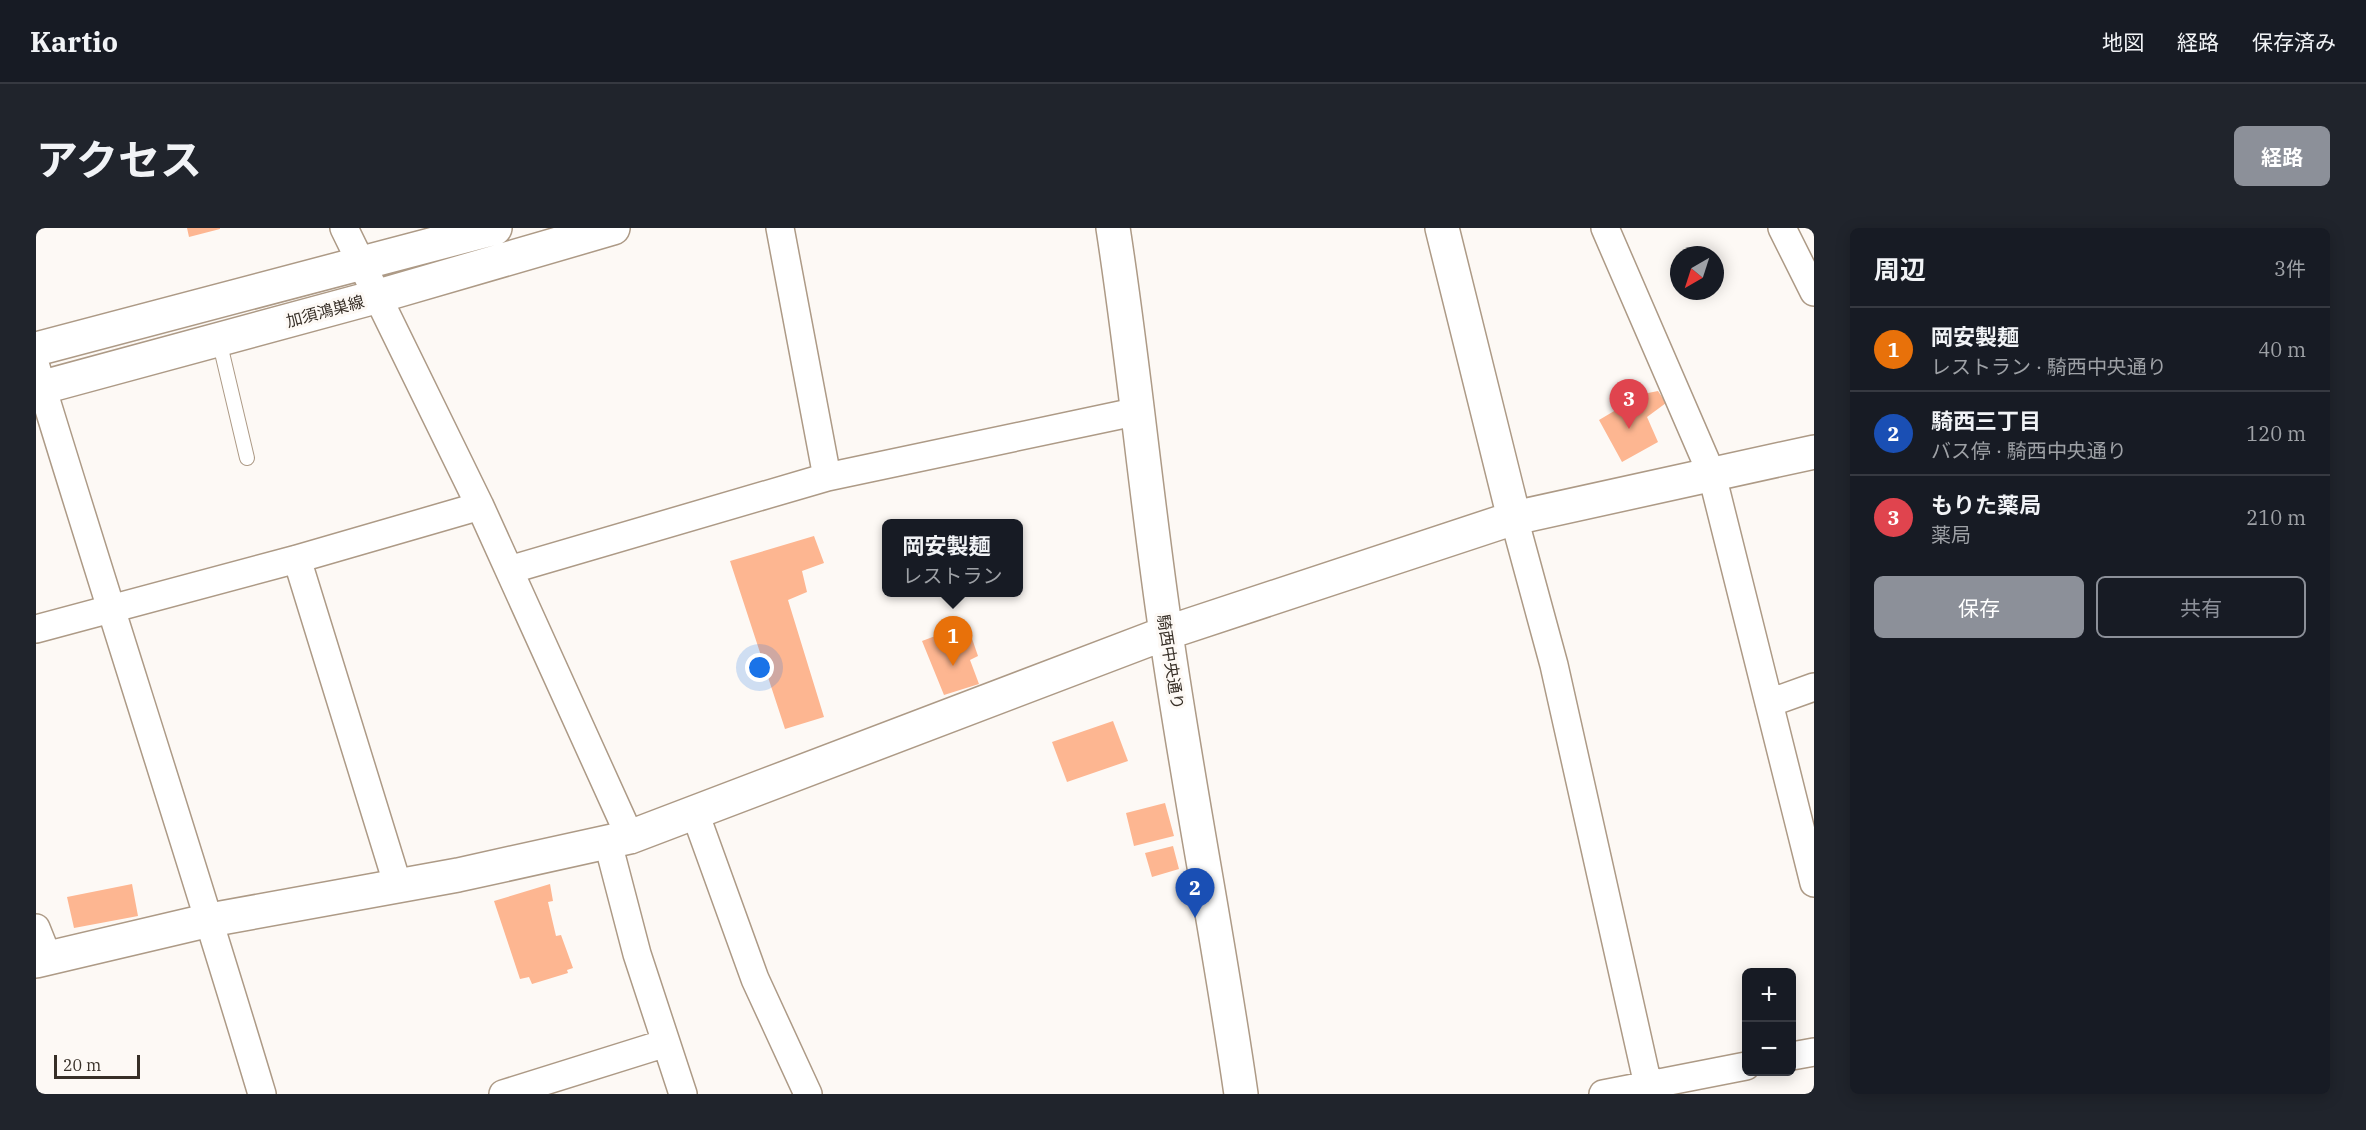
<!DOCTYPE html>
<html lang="ja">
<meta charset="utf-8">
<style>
:root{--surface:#171b24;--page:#20242c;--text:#f1f3f6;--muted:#9ea1a6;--line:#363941;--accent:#8c9099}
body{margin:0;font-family:"IBM Plex Serif","Noto Sans JP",serif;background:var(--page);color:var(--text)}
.controls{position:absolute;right:18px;bottom:18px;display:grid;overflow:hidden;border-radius:9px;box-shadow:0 3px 15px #0003}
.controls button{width:54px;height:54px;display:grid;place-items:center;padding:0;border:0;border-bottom:2px solid var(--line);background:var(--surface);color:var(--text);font:30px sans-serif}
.compass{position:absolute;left:1634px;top:18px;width:54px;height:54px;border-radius:50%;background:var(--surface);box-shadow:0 3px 15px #0003;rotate:219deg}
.scale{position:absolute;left:18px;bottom:15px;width:86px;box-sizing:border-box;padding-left:6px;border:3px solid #372f27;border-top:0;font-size:16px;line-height:21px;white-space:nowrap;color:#372f27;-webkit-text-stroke:4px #fdf9f5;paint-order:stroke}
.you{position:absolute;left:724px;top:440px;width:21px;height:21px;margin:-15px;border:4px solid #fff;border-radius:50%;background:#1a73e8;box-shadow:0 0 0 9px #1a73e833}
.badge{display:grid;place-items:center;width:39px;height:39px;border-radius:50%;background:var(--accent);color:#fff;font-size:20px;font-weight:700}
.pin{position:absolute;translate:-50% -50px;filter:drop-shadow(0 2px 3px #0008)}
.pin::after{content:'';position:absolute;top:32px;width:21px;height:18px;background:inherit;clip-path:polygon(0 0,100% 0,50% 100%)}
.popup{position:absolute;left:846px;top:291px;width:141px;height:78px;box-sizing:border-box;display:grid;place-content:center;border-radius:9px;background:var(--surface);filter:drop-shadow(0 2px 4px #0005);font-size:20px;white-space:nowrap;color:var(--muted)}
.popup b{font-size:22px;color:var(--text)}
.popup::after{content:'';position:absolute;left:50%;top:100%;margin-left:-12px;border:12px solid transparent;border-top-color:var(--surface)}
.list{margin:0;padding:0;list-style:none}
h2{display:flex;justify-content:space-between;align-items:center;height:78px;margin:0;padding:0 24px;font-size:26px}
h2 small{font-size:20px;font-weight:400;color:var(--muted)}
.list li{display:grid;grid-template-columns:39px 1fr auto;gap:18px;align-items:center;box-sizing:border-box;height:84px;padding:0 24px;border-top:2px solid var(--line)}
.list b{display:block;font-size:22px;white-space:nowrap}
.list p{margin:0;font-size:20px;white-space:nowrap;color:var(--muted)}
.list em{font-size:20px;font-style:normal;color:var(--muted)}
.actions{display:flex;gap:12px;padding:18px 24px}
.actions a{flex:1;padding:14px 0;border:2px solid var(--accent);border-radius:9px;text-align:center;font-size:21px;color:var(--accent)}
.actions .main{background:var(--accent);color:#fff}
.map{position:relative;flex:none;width:1778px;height:866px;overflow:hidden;border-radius:9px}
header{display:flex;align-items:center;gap:36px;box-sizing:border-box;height:84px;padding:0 30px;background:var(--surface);border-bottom:2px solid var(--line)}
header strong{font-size:28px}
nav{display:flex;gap:33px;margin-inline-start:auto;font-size:21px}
.intro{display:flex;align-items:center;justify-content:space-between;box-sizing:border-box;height:144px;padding:0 36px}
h1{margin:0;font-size:42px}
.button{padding:15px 27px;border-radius:9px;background:var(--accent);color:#fff;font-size:21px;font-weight:700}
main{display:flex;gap:36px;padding:0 36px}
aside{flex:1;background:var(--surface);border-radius:9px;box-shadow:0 3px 15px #0003}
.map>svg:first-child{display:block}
.building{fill:#fdb691}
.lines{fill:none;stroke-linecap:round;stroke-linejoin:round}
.lane-casing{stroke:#ad9a86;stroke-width:16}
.street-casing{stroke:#ad9a86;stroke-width:30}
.secondary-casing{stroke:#ad9a86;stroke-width:36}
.primary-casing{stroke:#ad9a86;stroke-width:36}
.lane{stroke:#fff;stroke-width:14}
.street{stroke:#fff;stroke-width:27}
.secondary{stroke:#fff;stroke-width:33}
.primary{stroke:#fff;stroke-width:33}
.labels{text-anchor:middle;stroke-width:6;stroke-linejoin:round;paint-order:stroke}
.street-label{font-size:16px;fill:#372f27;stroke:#fdf9f5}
</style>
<header>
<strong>Kartio</strong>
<nav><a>地図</a><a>経路</a><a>保存済み</a></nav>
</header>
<div class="intro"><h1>アクセス</h1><a class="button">経路</a></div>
<main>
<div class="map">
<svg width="1778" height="866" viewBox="0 0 1778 866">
<rect width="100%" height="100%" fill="#fdf9f5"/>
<path class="building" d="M151 0H184V1L153 9Z
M1622 163 1630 175 1611 189 1622 214 1586 234 1563 192 1607 166Z
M778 308 788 335 766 343 771 364 752 372 788 489 749 501 694 333Z
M931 396 942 428 934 432 943 456 908 467 886 413Z
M1077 493 1092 533 1031 554 1016 514Z
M1129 575 1138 608 1098 618 1090 585Z
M1137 618 1143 641 1116 649 1109 625Z
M96 656 102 688 38 700 31 669Z
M514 656 517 673 512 674 520 708 525 707 537 740 531 742 532 745 496 756 493 749 484 751 458 673Z"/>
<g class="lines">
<g class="lane-casing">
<path id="lane" d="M183 112 211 230"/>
</g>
<g class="street-casing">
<path id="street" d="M308 0 444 278 594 609
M744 0 791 249
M1569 0 1676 247 1778 655
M1746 0 1778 64
M0 139C74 382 153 623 226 866
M1478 290 1518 437 1614 866
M261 331 362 658
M473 342 791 249 1103 183
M0 401 261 331 444 278
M1733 475 1778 459
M659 585 719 751 772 866
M572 615 601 726 647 866
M0 700 12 730
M1756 828 1778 824
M467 866 630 815
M1567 866 1710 838"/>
</g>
<g class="secondary-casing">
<path id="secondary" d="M1077 0C1098 135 1110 270 1130 405 1152 559 1183 712 1205 866
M1406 0 1478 290
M0 733 174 692 422 647 594 609 1130 405 1478 290 1778 224"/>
</g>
<g class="primary-casing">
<path id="primary" d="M0 121 459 0
M0 161 343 68 577 0"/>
</g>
<use href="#lane" class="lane"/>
<use href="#street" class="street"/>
<use href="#secondary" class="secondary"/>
<use href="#primary" class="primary"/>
</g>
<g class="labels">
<g class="street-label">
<text transform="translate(289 83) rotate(-15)" y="6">加須鴻巣線</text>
<text transform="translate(1135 434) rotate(81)" y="6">騎西中央通り</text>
</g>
</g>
</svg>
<div class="controls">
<button>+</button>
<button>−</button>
</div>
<svg class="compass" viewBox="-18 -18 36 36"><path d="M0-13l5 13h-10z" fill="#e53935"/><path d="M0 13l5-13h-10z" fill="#9ea1a6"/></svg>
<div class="scale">20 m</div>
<div class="you"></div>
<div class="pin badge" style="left:917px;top:438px;background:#e8710a">1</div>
<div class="popup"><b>岡安製麺</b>レストラン</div>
<div class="pin badge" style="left:1159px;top:690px;background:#1a4fb4">2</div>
<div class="pin badge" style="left:1593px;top:201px;background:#e0444e">3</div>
</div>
<aside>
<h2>周辺<small>3件</small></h2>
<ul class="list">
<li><span class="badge" style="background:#e8710a">1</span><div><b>岡安製麺</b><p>レストラン · 騎西中央通り</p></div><em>40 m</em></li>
<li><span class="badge" style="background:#1a4fb4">2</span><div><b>騎西三丁目</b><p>バス停 · 騎西中央通り</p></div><em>120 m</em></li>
<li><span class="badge" style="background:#e0444e">3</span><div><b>もりた薬局</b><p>薬局</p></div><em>210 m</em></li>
</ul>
<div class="actions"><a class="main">保存</a><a>共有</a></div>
</aside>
</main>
